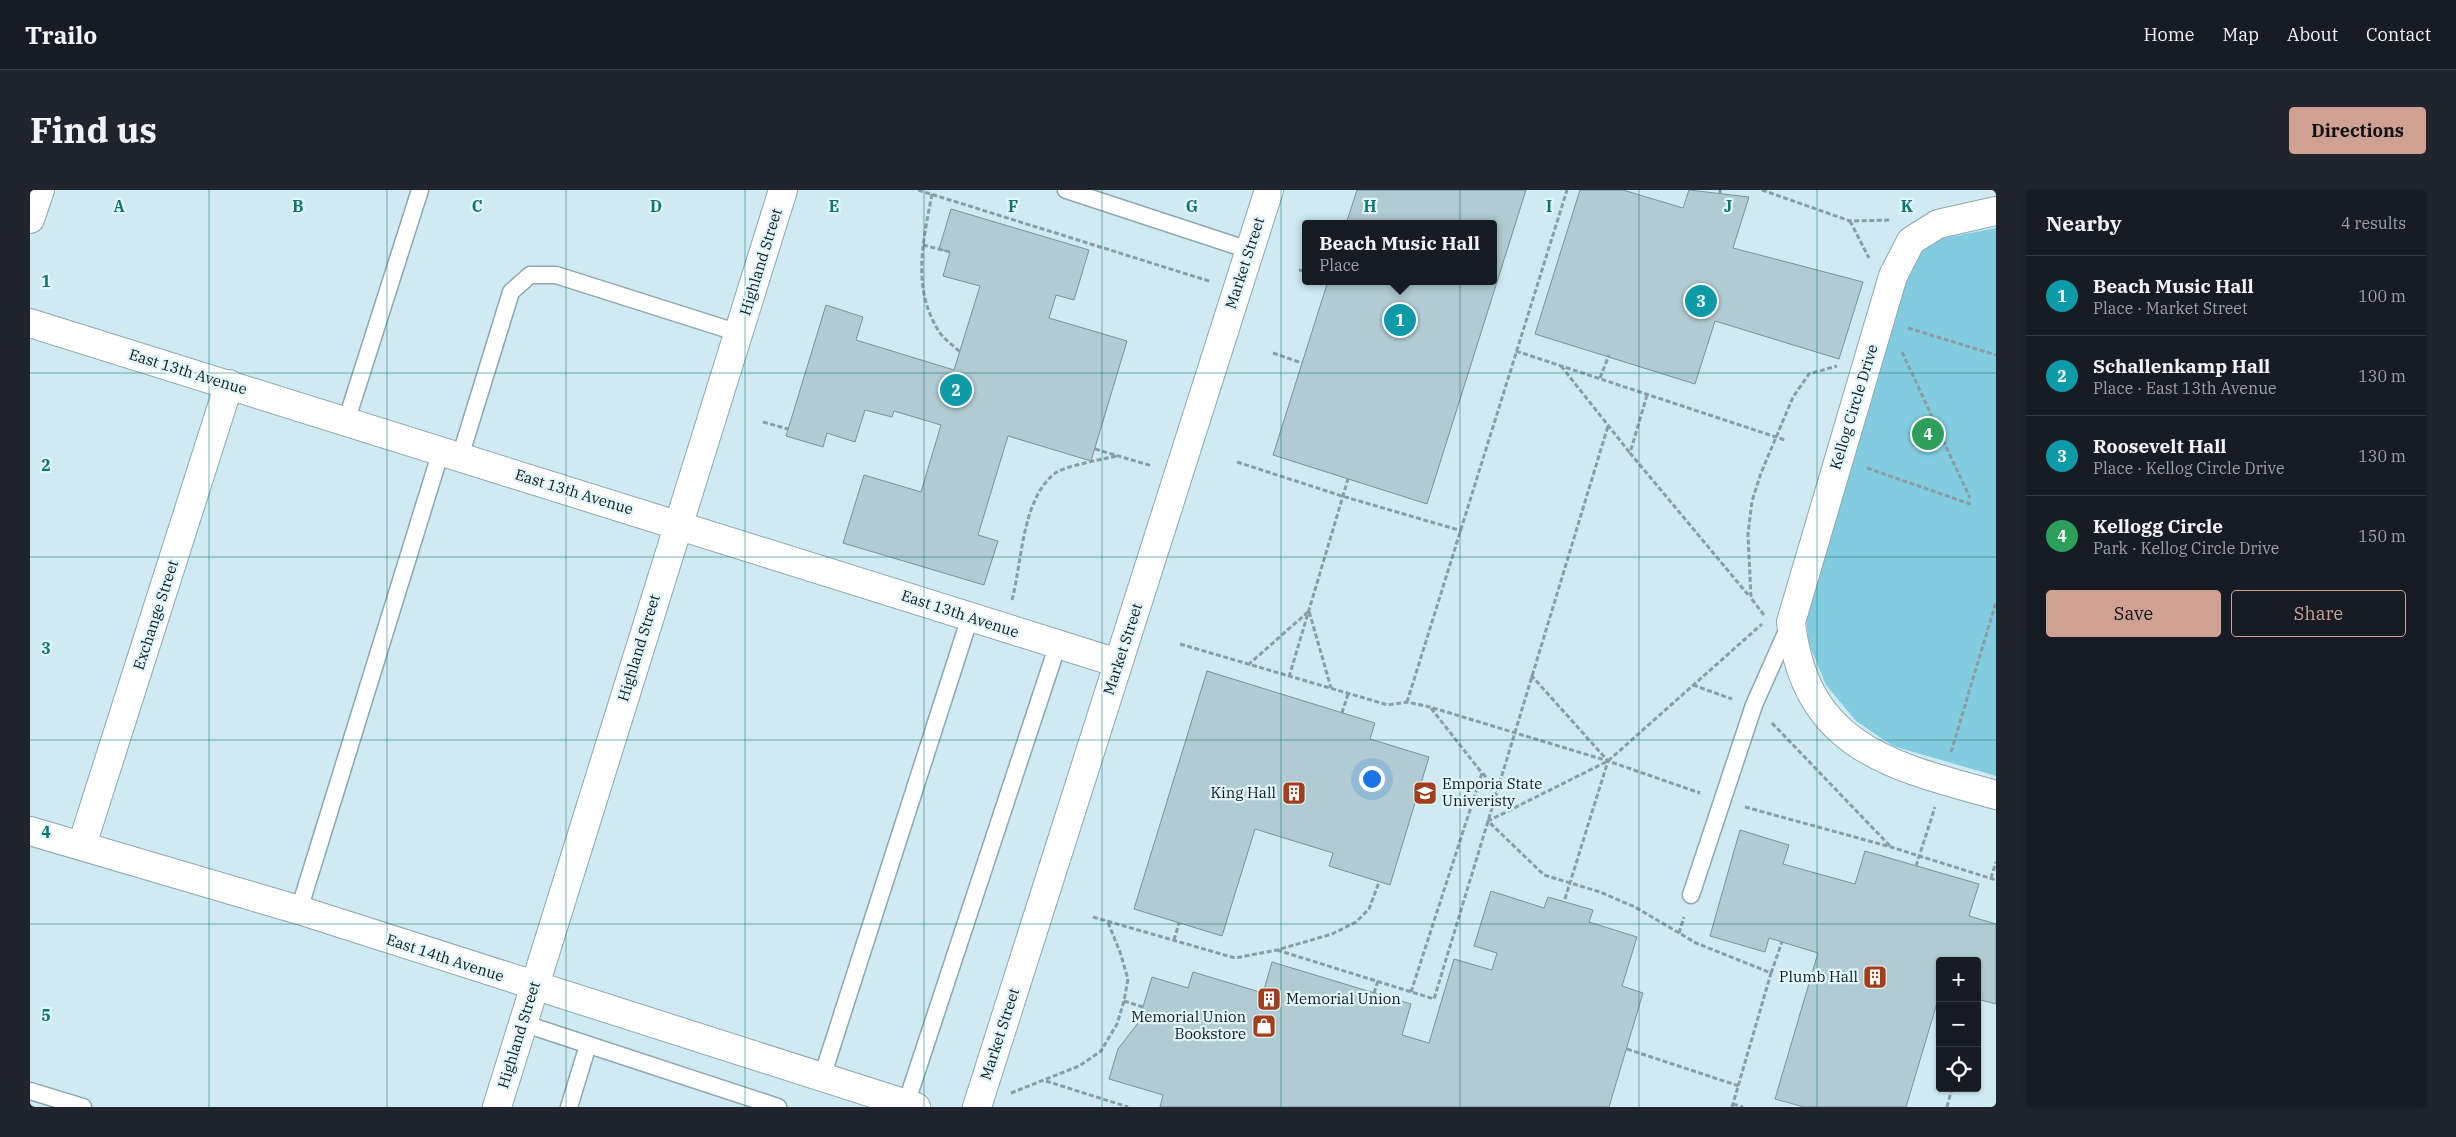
<!DOCTYPE html>
<meta charset="utf-8">
<style>
:root{--surface:#171b24;--page:#20242c;--text:#f1f3f6;--muted:#9ea1a6;--line:#363941;--accent:#cea193}
body{margin:0;font-family:"IBM Plex Serif",serif;background:var(--page);color:var(--text)}
.controls{position:absolute;right:15px;bottom:15px;display:grid;overflow:hidden;border-radius:5px;box-shadow:0 1px 4px #0004}
.controls button{width:45px;height:45px;display:grid;place-items:center;padding:0;border:0;border-bottom:1px solid var(--line);background:var(--surface);color:var(--text);font:25px sans-serif}
.you{position:absolute;left:1341px;top:588px;width:18px;height:18px;margin:-12px;border:4px solid #fff;border-radius:50%;background:#1a73e8;box-shadow:0 0 0 8px #1a73e833}
.badge{display:grid;place-items:center;width:32px;height:32px;border-radius:50%;background:var(--accent);color:#fff;font-size:16px;font-weight:700}
.pin{position:absolute;translate:-50% -50%;border:2px solid #fff;box-shadow:0 1px 5px #0006}
.popup{position:absolute;left:1272px;top:30px;width:195px;height:65px;box-sizing:border-box;display:grid;place-content:center;border-radius:5px;background:var(--surface);filter:drop-shadow(0 1px 4px #0005);font-size:16px;white-space:nowrap;color:var(--muted)}
.popup b{font-size:19px;color:var(--text)}
.popup::after{content:'';position:absolute;left:50%;top:100%;margin-left:-10px;border:10px solid transparent;border-top-color:var(--surface)}
.list{margin:0;padding:0;list-style:none}
h2{display:flex;justify-content:space-between;align-items:center;height:65px;margin:0;padding:0 20px;font-size:21px}
h2 small{font-size:16px;font-weight:400;color:var(--muted)}
.list li{display:grid;grid-template-columns:32px 1fr auto;gap:15px;align-items:center;box-sizing:border-box;height:80px;padding:0 20px;border-top:1px solid var(--line)}
.list b{display:block;font-size:19px;white-space:nowrap}
.list p{margin:0;font-size:16px;white-space:nowrap;color:var(--muted)}
.list em{font-size:16px;font-style:normal;color:var(--muted)}
.actions{display:flex;gap:10px;padding:15px 20px}
.actions a{flex:1;padding:11px 0;border:1px solid var(--accent);border-radius:5px;text-align:center;font-size:18px;color:var(--accent)}
.actions .main{background:var(--accent);color:#111}
.icon{flex:none;width:28px;height:28px;fill:none;stroke:currentColor;stroke-width:2;stroke-linecap:round;stroke-linejoin:round}
.map{position:relative;flex:none;width:1966px;height:917px;overflow:hidden;border-radius:5px}
header{display:flex;align-items:center;gap:30px;box-sizing:border-box;height:70px;padding:0 25px;background:var(--surface);border-bottom:1px solid var(--line)}
header strong{font-size:24px}
nav{display:flex;gap:28px;margin-inline-start:auto;font-size:18px}
.intro{display:flex;align-items:center;justify-content:space-between;box-sizing:border-box;height:120px;padding:0 30px}
h1{margin:0;font-size:35px}
.button{padding:12px 22px;border-radius:5px;background:var(--accent);color:#111;font-size:18px;font-weight:700}
main{display:flex;gap:30px;padding:0 30px}
aside{flex:1;background:var(--surface);border-radius:5px;box-shadow:0 1px 4px #0004}
.map>svg:first-child{display:block}
.green{fill:#83cce0}
.building{fill:#b1cbd2;stroke:#7a929a}
.lines{fill:none;stroke-linecap:round;stroke-linejoin:round}
.lane-casing{stroke:#8ea7ae;stroke-width:19}
.street-casing{stroke:#8ea7ae;stroke-width:30}
.path{stroke:#899ea4;stroke-width:3;stroke-dasharray:5 2.5;stroke-linecap:butt}
.lane{stroke:#fff;stroke-width:16}
.street{stroke:#fff;stroke-width:28}
.grid{fill:none;stroke:#0f766e;stroke-width:1;stroke-opacity:0.55}
.labels{text-anchor:middle;stroke-width:4.5;stroke-linejoin:round;paint-order:stroke}
.street-label{font-size:15px;fill:#111b1e;stroke:#e1f6fc}
.poi-label{font-size:15px;fill:#111b1e;stroke:#e1f6fc;text-anchor:end}
.grid-label{font-size:16px;text-anchor:middle;font-weight:bold;fill:#0f766e;stroke:#e1f6fc;stroke-width:4.5;stroke-linejoin:round;paint-order:stroke}
</style>
<header>
<strong>Trailo</strong>
<nav><a>Home</a><a>Map</a><a>About</a><a>Contact</a></nav>
</header>
<div class="intro"><h1>Find us</h1><a class="button">Directions</a></div>
<main>
<div class="map">
<svg width="1966" height="917" viewBox="0 0 1966 917">
<rect width="100%" height="100%" fill="#cfeaf2"/>
<path class="green" d="M1966 38V586L1863 556 1826 531 1796 495 1779 454 1776 428 1875 90 1886 66 1904 50Z"/>
<path class="building" d="M1327 0H1496L1397 314 1243 265 1298 91H1464V34H1316Z
M1550 0H1593L1653 18 1659 0 1719 7 1703 58 1833 92 1809 169 1685 131 1665 194 1505 144Z
M921 19 1059 60 1044 110 1026 105 1019 128 1097 151 1061 271 978 246 948 345 968 351 954 395 813 353 834 285 891 302 911 235 864 221 862 227 835 220 825 252 797 243 793 257 756 246 796 115 833 127 826 150 924 180 950 96 913 86 920 62 909 59Z
M1177 481 1345 533 1340 549 1399 567 1360 695 1299 676 1303 663 1225 639 1192 746 1104 719Z
M1710 640 1759 655 1753 674 1825 694 1835 661 1949 694 1939 726 1966 734V814L1947 809V771H1910V803L1876 917H1774L1745 909 1788 763 1739 748 1735 762 1680 746Z
M1461 701 1514 718 1518 707 1563 720 1559 732 1607 747 1592 796 1613 803 1579 917H1130L1133 905 1079 889 1088 859 1108 833 1122 787 1158 798 1163 782 1233 803 1242 772 1381 814 1372 845 1399 853 1424 769 1462 780 1467 763 1444 756Z"/>
<g class="lines">
<g class="lane-casing">
<path id="lane" d="M1036 0 1219 60
M316 232 390 0
M430 267 481 102 500 85H526L709 143
M1661 705 1724 515 1760 434
M269 720 411 261
M492 833 748 917
M792 887 940 427
M0 901 53 917
M876 914 1028 454
M539 917 558 855"/>
</g>
<g class="street-casing">
<path id="street" d="M1966 21 1908 34 1881 51 1863 86 1761 432C1775 558 1861 576 1966 605
M0 29 10 0
M0 133 1088 473
M0 641 269 720 886 917
M52 655 199 194
M467 917 753 0
M947 917 1239 0"/>
</g>
<path class="path" d="M888 0 1179 91
M1732 0 1820 31 1861 30
M902 4C893 52 881 99 910 143 915 150 924 156 930 162
M1690 4V0
M1820 31 1839 68
M893 55 920 62
M1269 80 1276 81
M1878 138 1966 165
M1486 161 1755 250
M1872 162 1940 308
M1243 163 1272 173
M1531 176 1600 263
M1570 188 1579 165
M1617 205 1600 263 1720 407
M733 232 758 239
M1065 259 1122 276
M1207 272 1312 306 1432 341
M1837 278 1943 315
M982 410C992 372 992 310 1024 284 1033 276 1074 269 1087 266
M1734 425 1721 408 1718 344 1722 311 1731 283 1763 207 1779 184 1807 176
M1150 454 1358 515 1377 512 1400 517 1578 571 1670 603
M1218 475 1279 421 1301 498
M1501 485 1578 571 1534 712
M1259 487 1318 289
M1663 495 1702 509
M1377 512 1537 0
M1312 523 1318 504
M1742 533 1861 657
M1921 562 1966 412
M1453 583 1466 602
M1715 617 1861 657 1966 690
M1886 676 1905 617
M1961 688 1966 672
M1063 727 1205 768 1247 760 1302 744 1326 732 1339 719 1349 692
M1649 743 1654 727
M1144 750 1149 733
M1247 760 1404 809 1578 236
M1741 783 1752 752
M1381 802 1452 583 1400 517
M1344 803 1348 791
M1947 810V809
M1094 811 1113 817
M1597 859 1709 896
M1016 891 1098 917
M981 903 1049 876 1071 861 1087 834 1094 811 1098 789 1090 762 1077 730
M1703 914 1713 917
M1702 917 1741 783 1666 753 1605 717 1570 702 1514 685 1458 631 1578 571 1732 434
M1917 917 1922 898"/>
<use href="#lane" class="lane"/>
<use href="#street" class="street"/>
</g>
<path class="grid" d="M179 0V917M357 0V917M536 0V917M715 0V917M894 0V917M1072 0V917M1251 0V917M1430 0V917M1609 0V917M1787 0V917M0 183H1966M0 367H1966M0 550H1966M0 734H1966"/>
<defs>
<g id="building-square" transform="scale(1.25)"><rect x="-9" y="-9" width="18" height="18" rx="4" fill="#a43d1b" stroke="#e1f6fc"/><path d="M-4-6H4V6H1V3H-1V6H-4ZM-2.5-4.3h1.7v1.8h-1.7ZM.8-4.3h1.7v1.8H.8ZM-2.5-1h1.7V.8h-1.7ZM.8-1h1.7V.8H.8Z" fill="#fff"/></g>
<g id="university-square" transform="scale(1.25)"><rect x="-9" y="-9" width="18" height="18" rx="4" fill="#a43d1b" stroke="#e1f6fc"/><path d="M0-5L7-2L0 1L-7-2ZM-4 1L0 2.5L4 1V4Q0 6-4 4Z" fill="#fff"/></g>
<g id="shop-square" transform="scale(1.25)"><rect x="-9" y="-9" width="18" height="18" rx="4" fill="#a43d1b" stroke="#e1f6fc"/><path d="M-5-2.5h2.3a2.7 3.5 0 0 1 5.4 0H5L5.5 6h-11ZM-1.5-2.5h3a1.5 2.3 0 0 0-3 0Z" fill="#fff"/></g>
</defs>
<g fill-rule="evenodd">
<use href="#building-square" x="1264" y="603"/>
<use href="#university-square" x="1395" y="603"/>
<use href="#building-square" x="1845" y="787"/>
<use href="#building-square" x="1239" y="809"/>
<use href="#shop-square" x="1234" y="836"/>
</g>
<g class="labels">
<g class="street-label">
<text transform="translate(731 72) rotate(-73)" y="5">Highland Street</text>
<text transform="translate(1215 73) rotate(-72)" y="5">Market Street</text>
<text transform="translate(158 182) rotate(17)" y="5">East 13th Avenue</text>
<text transform="translate(1824 217) rotate(-73)" y="5">Kellog Circle Drive</text>
<text transform="translate(544 302) rotate(17)" y="5">East 13th Avenue</text>
<text transform="translate(930 424) rotate(18)" y="5">East 13th Avenue</text>
<text transform="translate(126 425) rotate(-72)" y="5">Exchange Street</text>
<text transform="translate(609 458) rotate(-73)" y="5">Highland Street</text>
<text transform="translate(1093 459) rotate(-72)" y="5">Market Street</text>
<text transform="translate(415 768) rotate(18)" y="5">East 14th Avenue</text>
<text transform="translate(970 844) rotate(-72)" y="5">Market Street</text>
<text transform="translate(489 845) rotate(-73)" y="5">Highland Street</text>
</g>
<g class="poi-label">
<text x="1412" y="599" text-anchor="start">Emporia State<tspan x="1412" dy="17">Univeristy</tspan></text>
<text x="1246" y="608">King Hall</text>
<text x="1828" y="792">Plumb Hall</text>
<text x="1256" y="814" text-anchor="start">Memorial Union</text>
<text x="1216" y="832">Memorial Union<tspan x="1216" dy="17">Bookstore</tspan></text>
</g>
</g>
<g class="grid-label">
<text x="89" y="22">A</text>
<text x="268" y="22">B</text>
<text x="447" y="22">C</text>
<text x="626" y="22">D</text>
<text x="804" y="22">E</text>
<text x="983" y="22">F</text>
<text x="1162" y="22">G</text>
<text x="1340" y="22">H</text>
<text x="1519" y="22">I</text>
<text x="1698" y="22">J</text>
<text x="1877" y="22">K</text>
<text x="16" y="97">1</text>
<text x="16" y="281">2</text>
<text x="16" y="464">3</text>
<text x="16" y="648">4</text>
<text x="16" y="831">5</text>
</g>
</svg>
<div class="controls">
<button>+</button>
<button>−</button>
<button><svg class="icon" aria-label="locate" viewBox="0 0 24 24"><circle cx="12" cy="12" r="6"/><path d="M12 2v4M12 18v4M2 12h4M18 12h4"/></svg></button>
</div>
<div class="you"></div>
<div class="pin badge" style="left:1370px;top:130px;background:#0f9aa8">1</div>
<div class="popup"><b>Beach Music Hall</b>Place</div>
<div class="pin badge" style="left:926px;top:200px;background:#0f9aa8">2</div>
<div class="pin badge" style="left:1671px;top:111px;background:#0f9aa8">3</div>
<div class="pin badge" style="left:1898px;top:244px;background:#2e9e5b">4</div>
</div>
<aside>
<h2>Nearby<small>4 results</small></h2>
<ul class="list">
<li><span class="badge" style="background:#0f9aa8">1</span><div><b>Beach Music Hall</b><p>Place · Market Street</p></div><em>100 m</em></li>
<li><span class="badge" style="background:#0f9aa8">2</span><div><b>Schallenkamp Hall</b><p>Place · East 13th Avenue</p></div><em>130 m</em></li>
<li><span class="badge" style="background:#0f9aa8">3</span><div><b>Roosevelt Hall</b><p>Place · Kellog Circle Drive</p></div><em>130 m</em></li>
<li><span class="badge" style="background:#2e9e5b">4</span><div><b>Kellogg Circle</b><p>Park · Kellog Circle Drive</p></div><em>150 m</em></li>
</ul>
<div class="actions"><a class="main">Save</a><a>Share</a></div>
</aside>
</main>
